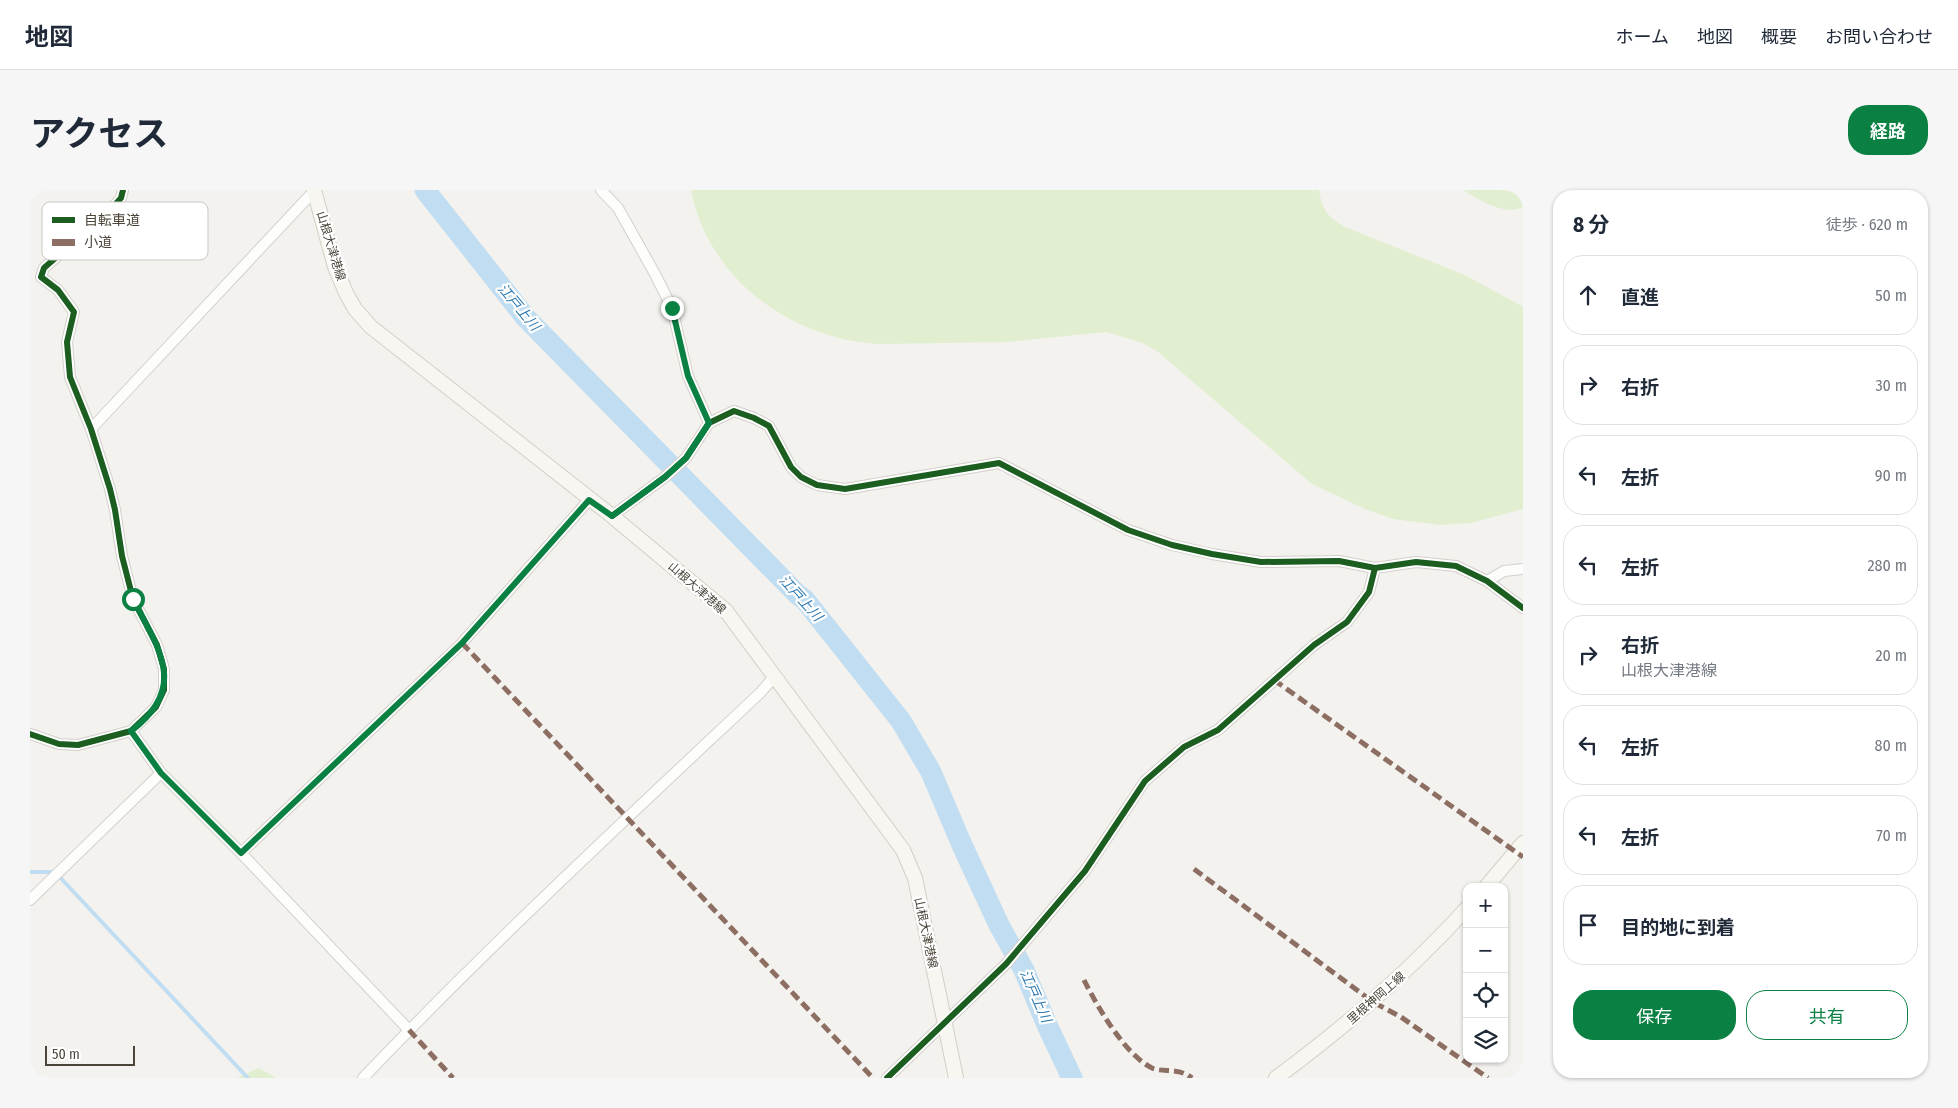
<!DOCTYPE html>
<html lang="ja">
<meta charset="utf-8">
<style>
:root{--surface:#fff;--page:#f6f6f7;--text:#1f2937;--muted:#747a83;--line:#e0e1e3;--accent:#0b8043}
body{margin:0;font-family:"Fira Sans Condensed","Noto Sans JP",sans-serif;background:var(--page);color:var(--text)}
.controls{position:absolute;right:15px;bottom:15px;display:grid;overflow:hidden;border-radius:10px;box-shadow:0 1px 4px #0004}
.controls button{width:45px;height:45px;display:grid;place-items:center;padding:0;border:0;border-bottom:1px solid var(--line);background:var(--surface);color:var(--text);font:25px sans-serif}
.scale{position:absolute;left:15px;bottom:12px;width:90px;box-sizing:border-box;padding-left:5px;border:2px solid #4b4439;border-top:0;font-size:14px;line-height:18px;white-space:nowrap;color:#4b4439;-webkit-text-stroke:4px #fff;paint-order:stroke}
.stop{position:absolute;width:15px;height:15px;margin:-11px;border:4px solid #0b8043;border-radius:50%;background:#fff}
.stop.end{background:#0b8043;border-color:#fff;box-shadow:0 1px 5px #0008}
.list{margin:0;padding:0;list-style:none}
h2{display:flex;justify-content:space-between;align-items:center;height:65px;margin:0;padding:0 20px;font-size:21px}
h2 small{font-size:16px;font-weight:400;color:var(--muted)}
.list li{display:grid;grid-template-columns:32px 1fr auto;gap:15px;align-items:center;box-sizing:border-box;height:80px;margin:0 10px 10px;padding:0 10px;border:1px solid var(--line);border-radius:20px}
.list b{display:block;font-size:19px;white-space:nowrap}
.list p{margin:0;font-size:16px;white-space:nowrap;color:var(--muted)}
.list em{font-size:16px;font-style:normal;color:var(--muted)}
.actions{display:flex;gap:10px;padding:15px 20px}
.actions a{flex:1;padding:11px 0;border:1px solid var(--accent);border-radius:20px;text-align:center;font-size:18px;color:var(--accent)}
.actions .main{background:var(--accent);color:#fff}
.icon{flex:none;width:28px;height:28px;fill:none;stroke:currentColor;stroke-width:2;stroke-linecap:round;stroke-linejoin:round}
.map{position:relative;flex:none;width:1493px;height:888px;overflow:hidden;border-radius:20px}
header{display:flex;align-items:center;gap:30px;box-sizing:border-box;height:70px;padding:0 25px;background:var(--surface);border-bottom:1px solid var(--line)}
header strong{font-size:24px}
nav{display:flex;gap:28px;margin-inline-start:auto;font-size:18px}
.intro{display:flex;align-items:center;justify-content:space-between;box-sizing:border-box;height:120px;padding:0 30px}
h1{margin:0;font-size:35px}
.button{padding:12px 22px;border-radius:20px;background:var(--accent);color:#fff;font-size:18px;font-weight:700}
main{display:flex;gap:30px;padding:0 30px}
aside{flex:1;background:var(--surface);border-radius:20px;box-shadow:0 1px 4px #0004}
.map>svg:first-child{display:block}
.green{fill:#e1eecf}
.lines{fill:none;stroke-linecap:round;stroke-linejoin:round}
.stream{stroke:#c0ddf1;stroke-width:4}
.river{stroke:#c0ddf1;stroke-width:21}
.street-casing{stroke:#d2d0cb;stroke-width:12}
.secondary-casing{stroke:#d3cfc5;stroke-width:16}
.street{stroke:#fdfdfc;stroke-width:10}
.secondary{stroke:#f7f6f1;stroke-width:14}
.quiet{stroke:#8d6e63;stroke-width:5;stroke-dasharray:10 5;stroke-linecap:butt}
.cycleway-casing{stroke:#fff;stroke-width:9}
.cycleway{stroke:#1b5e20;stroke-width:6}
.route{stroke:#0b8043;stroke-width:6}
.labels{text-anchor:middle;stroke-width:4.5;stroke-linejoin:round;paint-order:stroke}
.street-label{font-size:12px;fill:#4b4439;stroke:#fff}
.water-label{font-size:14px;font-style:italic;fill:#2e7ab2;stroke:#fff}
.key{fill:#fff;stroke:#c9c7c4;stroke-width:1}
.key-label{font-size:14px;fill:#4b4439}
</style>
<header>
<strong>地図</strong>
<nav><a>ホーム</a><a>地図</a><a>概要</a><a>お問い合わせ</a></nav>
</header>
<div class="intro"><h1>アクセス</h1><a class="button">経路</a></div>
<main>
<div class="map">
<svg width="1493" height="888" viewBox="0 0 1493 888">
<rect width="100%" height="100%" fill="#f4f2ee"/>
<path class="green" d="M661 0H1289C1292 20 1298 27 1315 37L1437 86 1493 117V319L1440 333 1411 335 1363 329 1335 319 1282 294 1127 161 1110 152 1076 142 977 152 850 154C762 150 678 89 661 0Z
M1433 0H1493V17C1474 26 1450 10 1433 0Z
M229 878 246 888H207Z"/>
<g class="lines">
<path class="stream" d="M0 682H25L218 888"/>
<path class="river" d="M395 0 496 128 767 404 775 410 871 531 901 582 932 655 969 735 994 780 1017 835 1042 888"/>
<g class="street-casing">
<path id="street" d="M571 0 588 18 625 84 642 118 658 186 679 233
M61 239 284 1
M582 326 635 287 656 268 679 233 704 221 724 228 739 236 761 277 771 287 787 295 815 299 969 273 1098 340 1142 355 1182 364 1231 372 1309 371 1345 378 1386 372 1426 376 1457 391 1493 418
M1457 391 1474 381 1493 379
M101 541 131 583 211 663 379 840
M0 544 29 554 48 555 101 541 126 517 134 500V479L127 455 103 409 92 366 85 320 80 299 61 239 40 187 37 152 44 122 28 100 11 87 14 78 82 18 91 8 93 0
M211 663 432 453 559 310
M0 710 131 583
M333 888C460 755 596 629 730 503L744 487
M857 888 976 774 1055 681 1115 591 1154 557 1188 540 1284 455 1317 432 1339 402 1345 378"/>
</g>
<g class="secondary-casing">
<path id="secondary" d="M284 0 305 77 316 103 325 119 341 137 582 326 696 421 873 660 885 688 926 888
M1456 697 1493 653
M1246 888C1315 837 1379 782 1437 718"/>
</g>
<use href="#street" class="street"/>
<use href="#secondary" class="secondary"/>
<path class="quiet" d="M432 453 843 888
M1244 490 1493 667
M1164 679 1343 812 1371 827 1458 888
M1054 790C1067 816 1095 865 1122 878 1134 883 1148 877 1162 888
M379 840 423 888"/>
<g class="cycleway-casing">
<path id="cycleway" d="M582 326 635 287 656 268 679 233 704 221 724 228 739 236 761 277 771 287 787 295 815 299 969 273 1098 340 1142 355 1182 364 1231 372 1309 371 1345 378 1386 372 1426 376 1457 391 1493 418
M0 544 29 554 48 555 101 541 126 517 134 500V479L127 455 103 409 92 366 85 320 80 299 61 239 40 187 37 152 44 122 28 100 11 87 14 78 82 18 91 8 93 0
M857 888 976 774 1055 681 1115 591 1154 557 1188 540 1284 455 1317 432 1339 402 1345 378"/>
</g>
<use href="#cycleway" class="cycleway"/>
</g>
<g class="lines">
<path class="route" d="M103 409C130 461 158 498 101 541L131 583 211 663 432 453 559 310 582 326 635 287 656 268 679 233 658 186 642 118"/>
</g>
<g class="labels">
<g class="street-label">
<text transform="translate(301 56) rotate(73)" y="4">山根大津港線</text>
<text transform="translate(667 398) rotate(41)" y="4">山根大津港線</text>
<text transform="translate(896 743) rotate(78)" y="4">山根大津港線</text>
<text transform="translate(1346 808) rotate(-41)" y="4">里根神岡上線</text>
</g>
<g class="water-label">
<text transform="translate(489 117) rotate(50)" y="5">江戸上川</text>
<text transform="translate(771 408) rotate(48)" y="5">江戸上川</text>
<text transform="translate(1006 806) rotate(66)" y="5">江戸上川</text>
</g>
</g>
<rect x="12" y="12" width="166" height="58" rx="8" class="key"/>
<rect x="22" y="27" width="23" height="6" fill="#1b5e20"/>
<rect x="22" y="49" width="23" height="7" fill="#8d6e63"/>
<g class="key-label">
<text x="54" y="35">自転車道</text>
<text x="54" y="57">小道</text>
</g>
</svg>
<div class="controls">
<button>+</button>
<button>−</button>
<button><svg class="icon" aria-label="locate" viewBox="0 0 24 24"><circle cx="12" cy="12" r="6"/><path d="M12 2v4M12 18v4M2 12h4M18 12h4"/></svg></button>
<button><svg class="icon" aria-label="layers" viewBox="0 0 24 24"><path d="M12 4l9 5-9 5-9-5zM3 14l9 5 9-5"/></svg></button>
</div>
<div class="scale">50 m</div>
<div class="stop" style="left:103px;top:409px"></div>
<div class="stop end" style="left:642px;top:118px"></div>
</div>
<aside>
<h2>8 分<small>徒歩 · 620 m</small></h2>
<ul class="list">
<li><svg class="icon" aria-label="ahead" viewBox="0 0 24 24"><path d="M12 20V5M6 11l6-6 6 6"/></svg><div><b>直進</b></div><em>50 m</em></li>
<li><svg class="icon" aria-label="right" viewBox="0 0 24 24"><path d="M7 20v-9h11M14 6l5 5-5 5"/></svg><div><b>右折</b></div><em>30 m</em></li>
<li><svg class="icon" aria-label="left" viewBox="0 0 24 24"><path d="M17 20v-9H6M10 6l-5 5 5 5"/></svg><div><b>左折</b></div><em>90 m</em></li>
<li><svg class="icon" aria-label="left" viewBox="0 0 24 24"><path d="M17 20v-9H6M10 6l-5 5 5 5"/></svg><div><b>左折</b></div><em>280 m</em></li>
<li><svg class="icon" aria-label="right" viewBox="0 0 24 24"><path d="M7 20v-9h11M14 6l5 5-5 5"/></svg><div><b>右折</b><p>山根大津港線</p></div><em>20 m</em></li>
<li><svg class="icon" aria-label="left" viewBox="0 0 24 24"><path d="M17 20v-9H6M10 6l-5 5 5 5"/></svg><div><b>左折</b></div><em>80 m</em></li>
<li><svg class="icon" aria-label="left" viewBox="0 0 24 24"><path d="M17 20v-9H6M10 6l-5 5 5 5"/></svg><div><b>左折</b></div><em>70 m</em></li>
<li><svg class="icon" aria-label="arrive" viewBox="0 0 24 24"><path d="M6 21V4h12l-3 4 3 4H6"/></svg><div><b>目的地に到着</b></div></li>
</ul>
<div class="actions"><a class="main">保存</a><a>共有</a></div>
</aside>
</main>
